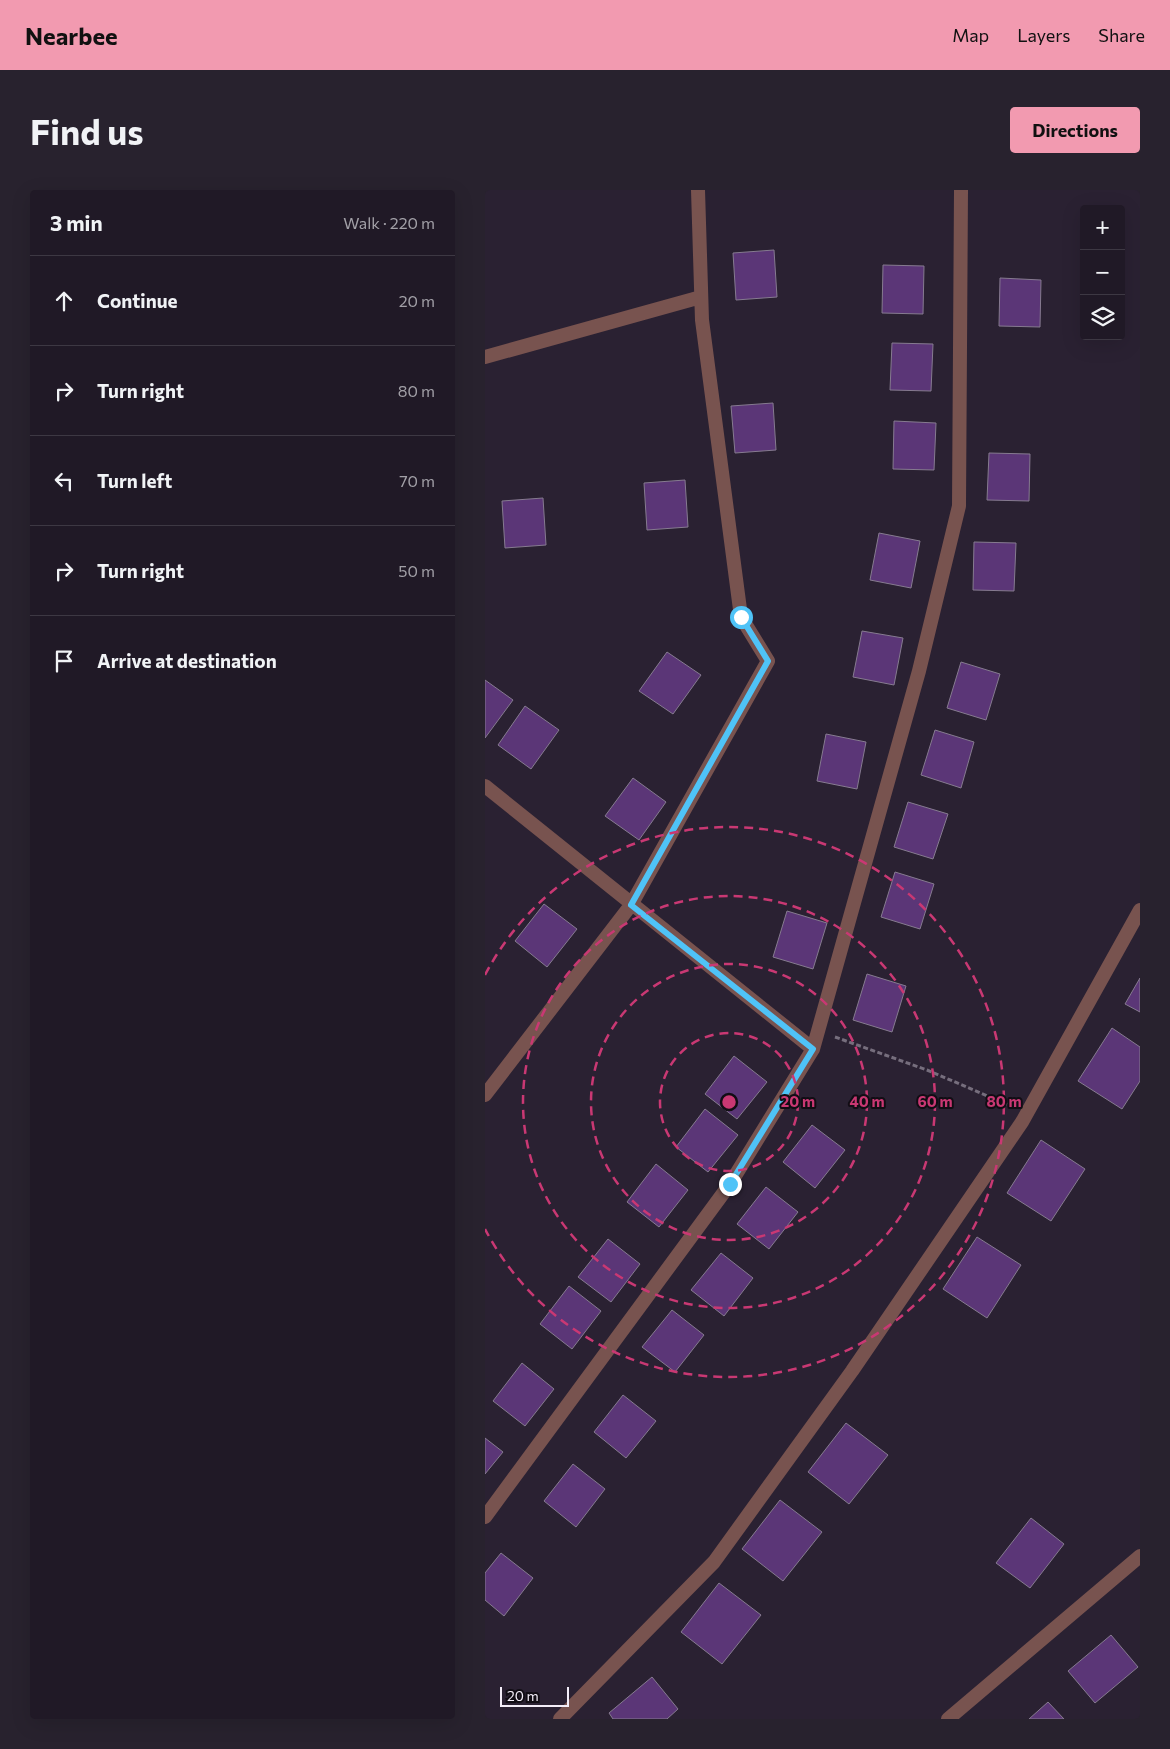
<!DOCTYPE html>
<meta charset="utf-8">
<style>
:root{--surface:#201926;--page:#28222e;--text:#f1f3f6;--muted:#a2a0a7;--line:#3d3843;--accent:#f29ab0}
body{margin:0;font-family:Commissioner,sans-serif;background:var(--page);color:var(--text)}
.controls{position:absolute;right:15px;top:15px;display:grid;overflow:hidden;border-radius:5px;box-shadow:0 5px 20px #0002}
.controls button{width:45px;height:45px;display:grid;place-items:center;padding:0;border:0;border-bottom:1px solid var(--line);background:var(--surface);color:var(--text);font:25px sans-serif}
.scale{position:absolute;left:15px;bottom:12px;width:69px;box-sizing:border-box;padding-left:5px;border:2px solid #f3edf8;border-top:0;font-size:14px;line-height:18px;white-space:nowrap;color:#f3edf8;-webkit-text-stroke:4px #110d14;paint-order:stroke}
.stop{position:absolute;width:15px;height:15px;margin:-11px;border:4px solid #4fc3f7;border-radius:50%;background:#fff}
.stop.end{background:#4fc3f7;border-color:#fff;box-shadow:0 1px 5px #0008}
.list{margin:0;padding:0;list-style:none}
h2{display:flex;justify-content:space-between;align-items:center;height:65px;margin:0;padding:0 20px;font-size:21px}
h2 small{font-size:16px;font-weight:400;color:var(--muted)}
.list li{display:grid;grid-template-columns:32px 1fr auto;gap:15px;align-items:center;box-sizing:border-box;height:90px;padding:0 20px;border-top:1px solid var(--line)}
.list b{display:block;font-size:19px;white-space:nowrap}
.list em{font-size:16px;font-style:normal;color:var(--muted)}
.icon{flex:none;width:28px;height:28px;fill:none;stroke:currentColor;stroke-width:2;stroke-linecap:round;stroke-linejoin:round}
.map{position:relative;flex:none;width:655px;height:1529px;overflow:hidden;border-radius:5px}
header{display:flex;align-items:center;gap:30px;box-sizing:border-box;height:70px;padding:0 25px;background:var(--accent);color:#111}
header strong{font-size:24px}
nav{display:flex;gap:28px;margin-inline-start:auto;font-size:18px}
.intro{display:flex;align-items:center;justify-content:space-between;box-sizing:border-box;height:120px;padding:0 30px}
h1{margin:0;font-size:35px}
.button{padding:12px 22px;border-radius:5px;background:var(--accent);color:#111;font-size:18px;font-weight:700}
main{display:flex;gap:30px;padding:0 30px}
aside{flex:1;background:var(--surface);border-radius:5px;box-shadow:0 5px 20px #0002}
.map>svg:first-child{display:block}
.building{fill:#5b3677;stroke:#867b90}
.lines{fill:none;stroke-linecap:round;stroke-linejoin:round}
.path{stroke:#766e7d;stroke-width:3;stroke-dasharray:5 2.5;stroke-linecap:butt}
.minor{stroke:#78534f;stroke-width:14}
.route{stroke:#4fc3f7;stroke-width:6}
.ring{fill:none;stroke:#c93873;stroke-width:2.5;stroke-dasharray:9 6}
.centre{fill:#c93873;stroke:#110d14;stroke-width:2.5}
.ring-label{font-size:15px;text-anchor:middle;font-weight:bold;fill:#c93873;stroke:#110d14;stroke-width:4;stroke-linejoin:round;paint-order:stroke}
</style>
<header>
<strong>Nearbee</strong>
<nav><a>Map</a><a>Layers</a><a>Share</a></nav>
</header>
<div class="intro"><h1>Find us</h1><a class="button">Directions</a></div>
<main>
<aside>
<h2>3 min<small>Walk · 220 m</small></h2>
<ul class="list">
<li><svg class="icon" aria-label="ahead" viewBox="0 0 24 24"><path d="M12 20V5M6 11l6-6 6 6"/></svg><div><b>Continue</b></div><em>20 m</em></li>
<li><svg class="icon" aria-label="right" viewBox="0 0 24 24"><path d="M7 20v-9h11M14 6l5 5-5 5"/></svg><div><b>Turn right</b></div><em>80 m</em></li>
<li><svg class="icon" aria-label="left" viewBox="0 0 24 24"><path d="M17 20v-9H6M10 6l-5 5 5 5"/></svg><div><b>Turn left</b></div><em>70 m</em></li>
<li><svg class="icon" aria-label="right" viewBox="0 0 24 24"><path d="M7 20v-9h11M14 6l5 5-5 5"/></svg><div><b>Turn right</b></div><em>50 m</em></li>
<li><svg class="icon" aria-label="arrive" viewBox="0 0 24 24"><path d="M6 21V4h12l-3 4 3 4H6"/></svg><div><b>Arrive at destination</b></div></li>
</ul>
</aside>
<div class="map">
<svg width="655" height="1529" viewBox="0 0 655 1529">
<rect width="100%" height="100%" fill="#2a2132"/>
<path class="building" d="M289 60 292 107 251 110 248 63Z
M398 75 439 76 438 124 397 123Z
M515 88 556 90 555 137 514 136Z
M407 153 448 154 446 201 405 200Z
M288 213 291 260 250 263 246 216Z
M409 231 451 233 449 280 408 279Z
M504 263 545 264 544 311 502 310Z
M200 290 203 337 162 340 159 293Z
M58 308 61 355 20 358 17 311Z
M394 343 435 351 426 398 385 390Z
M489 352 531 353 529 401 488 400Z
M377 441 418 448 409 495 368 487Z
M182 462 216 485 188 524 154 501Z
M476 472 515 484 501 530 462 518Z
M0 490 28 510 0 548Z
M40 516 74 540 46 579 13 555Z
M450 540 489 552 476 598 436 585Z
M341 544 381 552 372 599 332 591Z
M148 588 181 612 154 650 120 626Z
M423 612 463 624 448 669 409 657Z
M410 682 449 694 435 739 396 727Z
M59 714 92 739 62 777 30 751Z
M302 721 342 733 328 779 288 767Z
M382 784 421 796 407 842 368 830Z
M655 788V822L640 814Z
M627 838 655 857V891L637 919 593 891Z
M249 866 282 892 252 929 220 904Z
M220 919 253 945 223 982 191 957Z
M327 935 360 960 330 998 298 972Z
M556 950 600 979 566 1031 522 1003Z
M171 974 203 1000 174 1037 142 1012Z
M281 997 313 1022 284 1059 252 1034Z
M492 1047 536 1075 502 1128 458 1099Z
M123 1049 155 1074 126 1112 93 1087Z
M236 1063 268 1088 239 1126 206 1100Z
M84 1096 116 1121 87 1159 55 1134Z
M187 1120 219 1145 190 1182 157 1157Z
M37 1173 69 1199 40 1236 8 1211Z
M138 1205 171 1231 141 1268 109 1242Z
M361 1233 403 1265 364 1314 323 1282Z
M0 1248 18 1262 0 1284Z
M88 1274 120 1299 91 1337 59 1311Z
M295 1310 337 1342 298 1391 257 1359Z
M546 1328 579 1354 545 1398 511 1373Z
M16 1363 48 1388 19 1426 0 1410V1383Z
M234 1393 276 1425 237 1474 196 1442Z
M626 1445 653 1477 610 1513 583 1481Z
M167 1487 193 1519 182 1529H128L124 1523Z
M563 1512 579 1529H544Z"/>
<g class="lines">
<path class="path" d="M350 847 442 880 526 916"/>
<path class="minor" d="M0 167 216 107
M0 596 328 859
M0 905 146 715 283 471 256 427 217 130 213 0
M0 1327 245 994 328 859 434 481 474 316 476 0
M75 1529 229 1372 367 1181 537 932 655 720
M463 1529 655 1366"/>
</g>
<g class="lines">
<path class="route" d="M245 994 328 859 146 715 283 471 256 427"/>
</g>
<g class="ring">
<circle cx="244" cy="912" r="69"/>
<circle cx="244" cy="912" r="138"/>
<circle cx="244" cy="912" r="206"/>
<path d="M0 785A275 275 0 1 1 0 1039"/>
</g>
<circle cx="244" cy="912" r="8" class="centre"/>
<g class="ring-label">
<text x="313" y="917">20 m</text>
<text x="382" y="917">40 m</text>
<text x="450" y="917">60 m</text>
<text x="519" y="917">80 m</text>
</g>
</svg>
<div class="controls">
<button>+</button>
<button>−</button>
<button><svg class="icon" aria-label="layers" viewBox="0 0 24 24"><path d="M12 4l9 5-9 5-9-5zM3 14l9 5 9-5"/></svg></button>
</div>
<div class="scale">20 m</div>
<div class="stop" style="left:256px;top:427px"></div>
<div class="stop end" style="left:245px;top:994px"></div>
</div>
</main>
